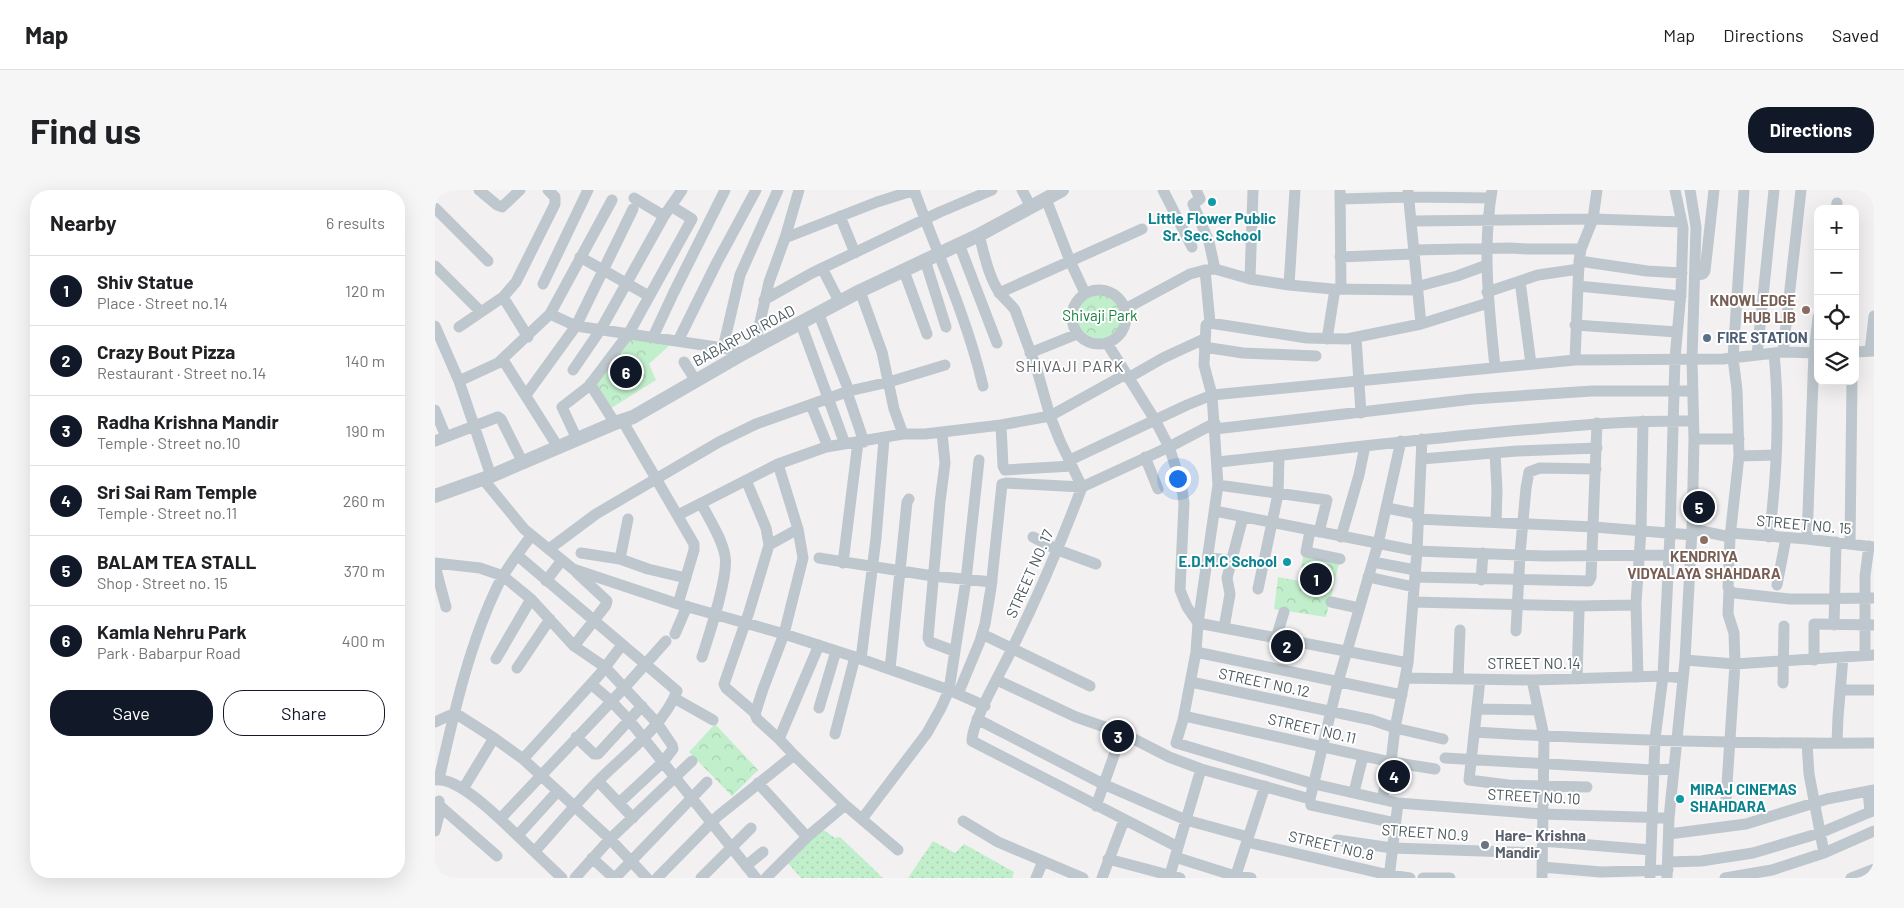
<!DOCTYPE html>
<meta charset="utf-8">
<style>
:root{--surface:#fff;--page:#f6f6f6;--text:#202124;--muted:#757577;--line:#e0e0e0;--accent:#111827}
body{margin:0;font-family:Barlow,sans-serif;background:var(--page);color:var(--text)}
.controls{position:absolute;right:15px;top:15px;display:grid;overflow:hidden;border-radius:10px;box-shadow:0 5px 20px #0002}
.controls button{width:45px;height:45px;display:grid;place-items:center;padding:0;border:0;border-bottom:1px solid var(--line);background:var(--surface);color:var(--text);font:25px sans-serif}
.you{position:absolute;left:742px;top:288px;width:18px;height:18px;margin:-12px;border:4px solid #fff;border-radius:50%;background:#1a73e8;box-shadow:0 0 0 8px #1a73e833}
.badge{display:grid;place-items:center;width:32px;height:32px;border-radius:50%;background:var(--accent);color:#fff;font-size:16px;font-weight:700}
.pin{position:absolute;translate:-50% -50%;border:2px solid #fff;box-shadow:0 1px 5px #0006}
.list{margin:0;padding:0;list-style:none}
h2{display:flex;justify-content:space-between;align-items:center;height:65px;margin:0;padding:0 20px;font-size:21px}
h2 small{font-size:16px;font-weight:400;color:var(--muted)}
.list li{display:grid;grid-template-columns:32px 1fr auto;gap:15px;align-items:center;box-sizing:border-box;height:70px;padding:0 20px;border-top:1px solid var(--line)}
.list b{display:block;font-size:19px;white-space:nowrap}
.list p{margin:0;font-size:16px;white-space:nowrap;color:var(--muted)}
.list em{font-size:16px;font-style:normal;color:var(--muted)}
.actions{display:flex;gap:10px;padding:15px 20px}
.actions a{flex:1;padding:11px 0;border:1px solid var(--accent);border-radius:20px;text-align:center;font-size:18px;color:var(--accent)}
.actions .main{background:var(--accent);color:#fff}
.icon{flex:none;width:28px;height:28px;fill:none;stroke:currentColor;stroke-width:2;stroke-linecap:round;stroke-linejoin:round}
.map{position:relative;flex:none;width:1439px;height:688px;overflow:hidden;border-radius:20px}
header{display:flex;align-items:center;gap:30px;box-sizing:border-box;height:70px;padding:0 25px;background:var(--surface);border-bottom:1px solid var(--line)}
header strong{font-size:24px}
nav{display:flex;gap:28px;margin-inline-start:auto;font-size:18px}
.intro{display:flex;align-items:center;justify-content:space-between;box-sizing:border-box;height:120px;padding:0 30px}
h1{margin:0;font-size:35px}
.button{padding:12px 22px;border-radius:20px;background:var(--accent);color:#fff;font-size:18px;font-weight:700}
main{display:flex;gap:30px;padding:0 30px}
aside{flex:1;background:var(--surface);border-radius:20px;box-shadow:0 5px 20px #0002}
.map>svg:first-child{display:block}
.grass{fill:url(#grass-dots)}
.forest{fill:url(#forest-crowns)}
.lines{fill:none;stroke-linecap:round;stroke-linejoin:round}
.minor{stroke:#bdc7cd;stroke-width:11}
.tertiary{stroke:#bdc7cd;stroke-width:14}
.culture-dot{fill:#0f9aa8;stroke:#fff;stroke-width:2}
.education-dot{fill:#8d6e63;stroke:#fff;stroke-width:2}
.service-dot{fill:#5c6f8a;stroke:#fff;stroke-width:2}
.worship-dot{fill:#6b7280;stroke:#fff;stroke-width:2}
.labels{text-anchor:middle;stroke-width:4;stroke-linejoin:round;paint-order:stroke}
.culture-label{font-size:15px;font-weight:bold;fill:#0d838f;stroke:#fff}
.education-label{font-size:15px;font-weight:bold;fill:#785e54;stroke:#fff;text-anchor:end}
.park-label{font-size:15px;fill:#1a7f3d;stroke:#fff}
.street-label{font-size:15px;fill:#49575e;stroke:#fff}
.service-label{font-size:15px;font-weight:bold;fill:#4e5e75;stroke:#fff;text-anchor:start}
.worship-label{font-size:15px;font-weight:bold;fill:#5b616d;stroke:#fff;text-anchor:start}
.neighbourhood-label{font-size:16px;letter-spacing:1px;fill:#5d6265;stroke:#fff}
</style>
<header>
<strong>Map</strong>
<nav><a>Map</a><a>Directions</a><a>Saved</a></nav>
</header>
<div class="intro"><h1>Find us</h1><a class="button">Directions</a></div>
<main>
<aside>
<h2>Nearby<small>6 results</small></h2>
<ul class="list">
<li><span class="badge">1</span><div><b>Shiv Statue</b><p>Place · Street no.14</p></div><em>120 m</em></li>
<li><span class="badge">2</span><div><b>Crazy Bout Pizza</b><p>Restaurant · Street no.14</p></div><em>140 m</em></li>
<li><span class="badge">3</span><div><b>Radha Krishna Mandir</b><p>Temple · Street no.10</p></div><em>190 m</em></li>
<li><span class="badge">4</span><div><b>Sri Sai Ram Temple</b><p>Temple · Street no.11</p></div><em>260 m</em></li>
<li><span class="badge">5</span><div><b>BALAM TEA STALL</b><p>Shop · Street no. 15</p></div><em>370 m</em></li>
<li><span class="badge">6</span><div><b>Kamla Nehru Park</b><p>Park · Babarpur Road</p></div><em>400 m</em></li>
</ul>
<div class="actions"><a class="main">Save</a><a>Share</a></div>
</aside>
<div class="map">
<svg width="1439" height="688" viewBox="0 0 1439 688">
<defs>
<pattern id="grass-dots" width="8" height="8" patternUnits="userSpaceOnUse" patternTransform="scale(1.25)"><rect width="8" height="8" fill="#c1efcb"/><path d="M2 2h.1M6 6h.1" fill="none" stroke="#a7cfb1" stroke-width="1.8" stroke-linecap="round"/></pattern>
<pattern id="forest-crowns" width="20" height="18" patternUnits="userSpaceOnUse" patternTransform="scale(1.25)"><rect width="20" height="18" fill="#c1efcb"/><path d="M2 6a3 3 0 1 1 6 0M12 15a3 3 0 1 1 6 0" fill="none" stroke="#a7cfb1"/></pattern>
</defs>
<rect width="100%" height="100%" fill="#f3f0f1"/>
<path class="grass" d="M387 639 400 648 405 647 448 688H366L350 670Z
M498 651 520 663 529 654 579 682 577 688H473Z"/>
<path class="forest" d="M641 126a24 24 0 1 1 48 0a24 24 0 1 1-48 0Z
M191 146 238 152 214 174 221 190 170 222 155 196Z
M868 367 904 373 891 427 839 419 843 387 864 391Z
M280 534 323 580 297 606 254 562Z"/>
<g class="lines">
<path class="minor" d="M44 0 62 15 67 17 85 0
M479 0C503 65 532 128 548 196
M587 0 596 17
M728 0 757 57
M761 0 765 9 758 14 774 52 780 79
M905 0 906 99
M1057 0C1047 59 1054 118 1060 177
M1309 0 1298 168 1302 200 1304 266 1295 347 1293 397 1296 402 1299 403 1355 409 1439 408
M973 1 986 134
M199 8 229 26
M611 9 635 71 650 103
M905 9 977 7 1056 8
M0 18 53 71
M1401 19 1402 13
M405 26 420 63
M976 31 1158 29 1247 32
M350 48 442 12 480 0
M524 54 562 153
M978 60 1076 58 1092 59H1146
M145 67 214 106
M905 67 978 64
M490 70 511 137
M1144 71 1212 81 1247 83
M0 76 46 122
M387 78 405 113
M770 80 775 133
M469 81 492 144
M1261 85 1268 84 1270 81 1279 0
M815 89 818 0
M1085 91 1096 174
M108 94 153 0
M854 95 860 0
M1143 96 1246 106
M981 97 1022 86 1052 75
M637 127a27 27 0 1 1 54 0a27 27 0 1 1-54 0Z
M425 101 447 162 459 219 468 244H490L566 235 615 226 602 180 580 120C575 113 568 108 564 102 553 85 549 63 544 45
M1052 102 1103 85 1144 79
M564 103 707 39
M68 107 93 147
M329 110 377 83 505 22 557 0
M1053 113 986 134 912 149 872 148 775 133 771 135 769 175 777 205 783 295 763 433 761 462 748 530 741 553 879 594 963 613 1107 624 1234 628
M690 119 755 84 770 80 780 79 815 89 854 95 897 99 982 100
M115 124 141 136 288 158 309 163
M366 134 410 254
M1140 135 1242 142
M0 136 24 191 56 286
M24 137 68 107 81 92 120 14V7L113 0
M218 147 238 104 290 0
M921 147 926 223
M892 149 900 99
M243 151 281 74 321 0
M672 153 720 230 734 257 746 293 749 313 745 400 752 417 763 433
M769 157 808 163 881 166
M288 158 305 85 343 0
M319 159 334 92 350 48 364 0
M1435 161 1439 126
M1348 162 1366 0
M1420 162 1439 161
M595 163 642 144
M1322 165 1339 0
M68 170 123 257
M1140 170 1144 71 1146 59 1158 29 1162 0
M249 172 261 191
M138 180 166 139 229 26 247 0
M691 184 615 226 625 251 647 297C626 353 602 408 576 461 566 482 537 531 537 551L743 657
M693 188 728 168 769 149
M24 191 63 173 115 124 177 10
M155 194 180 233
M414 201 454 192 510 175
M412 202 429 252
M91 205 141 136 198 19
M376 215 393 257
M0 220 11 247
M187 230 259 354V360L243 414
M566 235 568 276 570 280 637 276
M780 239 1038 209 1157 201H1258
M507 242 510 273 505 312 493 448 495 452 519 461
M142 249 127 217 154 196 194 143 257 29 236 16
M1259 249H1304
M0 251 63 227 66 229 88 273
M1060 263 1062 300 1061 333
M1304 266 1341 265
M710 267 723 299
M987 269 1082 261 1162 258
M635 270 752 215 777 205 1140 170 1288 169 1348 162 1383 163
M783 272C885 261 986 249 1088 240 1145 235 1201 230 1258 231
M343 274 363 339 368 368 349 444 328 499 320 524 322 529 344 549
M48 289 89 339 138 379 243 414 349 444 420 467 514 500 550 516
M311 290 331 338 334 355 314 422 289 494 291 498 320 523
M783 295 892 310 884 342
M266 313C274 329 287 348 290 366 294 386 274 445 267 467
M952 318 982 324
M780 321 982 361 1110 366 1233 365
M243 325 343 274 391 257 468 244
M193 329 185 369 213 379 251 388
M982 329 1159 337 1257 345
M1257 339 1295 347
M875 341 871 362 905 369
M1296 343 1372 349 1439 357
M598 347 623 360 661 374
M906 347 924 285 930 256
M1334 347C1342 286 1345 225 1339 163
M1372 349 1379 163 1383 127
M1415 354 1417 191
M334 355 363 339
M114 359 161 324 284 252 321 234 414 201 384 125
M146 363 185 369
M82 365 242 501C227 539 187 566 159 595 139 616 120 639 100 661
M384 368 498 386 557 392
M773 368 796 370
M938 372 980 380
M0 373 45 378 68 386 96 409 139 456 170 477 222 533 237 555 238 559 228 572 184 613
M408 373 423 252
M0 376 11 417
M933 387 979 397
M980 387 1154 391 1156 387 1162 233
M1046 390 1048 363
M111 391 127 370
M1342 395 1351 348
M823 399 843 304 844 265
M896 412 924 418
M978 412 1143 416 1144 421 1142 489
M1141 416 1201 415
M763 433 973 473
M1399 435 1401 352
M789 438 795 404 792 388 808 327
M1081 441 1085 364 1091 298 1094 282 1105 278 1161 279
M240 444 252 416
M547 444 655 496
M841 448 849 422
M139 456 171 415 172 411 141 382
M761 462 967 505
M1430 465V386L1434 356
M61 469 96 409
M426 469 441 348 449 249
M1250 470 1300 474 1439 465
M1379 470V434L1439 435
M82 478 115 429
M455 479 472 312 474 309
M1203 487 1201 413 1206 340 1208 231
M970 488 1097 490 1228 486 1248 488
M1023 489 1025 440
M562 490 641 527 687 543 734 567 766 579 875 609
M1045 490 1034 590 1073 595 1152 597
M1097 490 1109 546 1107 688
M756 492 937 530 960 538 1008 549
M1348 493 1349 436
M156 494 176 511 194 530 321 688
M1405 500H1439
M523 504 545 451 550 434 556 398 567 294 571 293 647 297 734 257 780 233
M239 508 278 530
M384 518 401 461
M1042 519 1102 520
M749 526 956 572 1000 579
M542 529 668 594 751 630 813 647
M0 532 20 523 59 548 88 569 175 649 140 688
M1039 542C1172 550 1306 554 1439 553
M400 544 420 467
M141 547 159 564H163L207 516
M1372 553 1374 584 1389 663
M1402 553 1403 527 1408 467
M359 565 410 615 463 660
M1010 568 1218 580 1239 579
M88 569 165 484 187 455
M4 589C19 523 34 454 64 393 73 376 85 361 96 346
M0 590C20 587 51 616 65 629L190 497 231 451
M163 591 198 628
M323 593 372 647
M28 599 59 548
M919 602 928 566
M947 609 956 572 960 538 973 473 982 361 987 249
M1291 609 1300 474 1299 443 1293 424 1294 400
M661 616 687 543
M6 617 62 666
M65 629 127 688
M427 629 492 543 506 518 514 500 531 390 544 270
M528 631 563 652 648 688
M960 633 876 615 875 609 903 492 943 354 966 251
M0 641 5 621 4 611
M1234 644 1311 634 1392 609 1439 600
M83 645 122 602
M902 650 957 658 1107 663
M1107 651 1216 660
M812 652 954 685 975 688
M740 667 800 686 816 688
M157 668 179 688
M673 669 745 688
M1233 672 1266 671 1318 663 1385 643 1435 622 1433 601
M311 676 328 662
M1107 677 1166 682 1233 680
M180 688 272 592
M212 688 175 649 257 571
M222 688 283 626 359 565 344 549 384 455
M266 688 316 638
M331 688 372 647 410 615
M601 688 608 671
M667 688 689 630
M734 688 766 579
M800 688 830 596
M954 688 963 613
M988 688H1015
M1215 688 1220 549 1228 486 1235 344 1240 168 1246 102 1248 38 1240 0
M1232 688 1234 628 1250 470 1257 339 1259 249 1257 169 1261 37 1255 0
M1290 688 1337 680 1389 663 1439 641
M1416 688 1439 679"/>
<path class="tertiary" d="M0 306 56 286 180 233 198 227 309 163 425 101 544 45 627 0"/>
</g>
<g class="culture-dot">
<circle cx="777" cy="12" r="5"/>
<circle cx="852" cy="372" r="5"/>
<circle cx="1245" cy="609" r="5"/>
</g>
<g class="education-dot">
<circle cx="1371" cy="120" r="5"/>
<circle cx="1269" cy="350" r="5"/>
</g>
<circle class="service-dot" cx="1272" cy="148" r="5"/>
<circle class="worship-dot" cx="1050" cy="655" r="5"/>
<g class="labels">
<g class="culture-label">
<text x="777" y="34">Little Flower Public<tspan x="777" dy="17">Sr. Sec. School</tspan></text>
<text x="842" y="377" text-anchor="end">E.D.M.C School</text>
<text x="1255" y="605" text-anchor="start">MIRAJ CINEMAS<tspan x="1255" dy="17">SHAHDARA</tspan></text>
</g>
<g class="education-label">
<text x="1361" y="116">KNOWLEDGE<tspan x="1361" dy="17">HUB LIB</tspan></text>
<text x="1269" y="372" text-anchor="middle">KENDRIYA<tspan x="1269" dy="17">VIDYALAYA SHAHDARA</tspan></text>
</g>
<g class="park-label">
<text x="665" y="131">Shivaji Park</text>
</g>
<g class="street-label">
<text transform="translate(309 146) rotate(-28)" y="5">BABARPUR ROAD</text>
<text transform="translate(1369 335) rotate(5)" y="5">STREET NO. 15</text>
<text transform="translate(595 384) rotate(-66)" y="5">STREET NO. 17</text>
<text x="1099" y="479">STREET NO.14</text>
<text transform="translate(829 493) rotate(12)" y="5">STREET NO.12</text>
<text transform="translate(877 539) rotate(13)" y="5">STREET NO.11</text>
<text transform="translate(1099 607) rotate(3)" y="5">STREET NO.10</text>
<text transform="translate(990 643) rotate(4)" y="5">STREET NO.9</text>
<text transform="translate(896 656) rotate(13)" y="5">STREET NO.8</text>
</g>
<g class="service-label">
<text x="1282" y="153">FIRE STATION</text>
</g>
<g class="worship-label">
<text x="1060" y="651">Hare- Krishna<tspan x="1060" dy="17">Mandir</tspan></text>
</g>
<g class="neighbourhood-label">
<text x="635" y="182">SHIVAJI PARK</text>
</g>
</g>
</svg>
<div class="controls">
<button>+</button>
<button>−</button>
<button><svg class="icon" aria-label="locate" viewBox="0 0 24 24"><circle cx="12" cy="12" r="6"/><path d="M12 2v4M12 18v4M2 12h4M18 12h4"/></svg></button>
<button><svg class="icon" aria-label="layers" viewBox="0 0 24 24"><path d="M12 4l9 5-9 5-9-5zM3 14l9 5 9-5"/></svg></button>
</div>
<div class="you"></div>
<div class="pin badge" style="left:881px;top:389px">1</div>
<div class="pin badge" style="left:852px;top:456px">2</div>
<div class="pin badge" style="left:683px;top:546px">3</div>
<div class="pin badge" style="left:959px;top:586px">4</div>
<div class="pin badge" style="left:1264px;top:317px">5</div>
<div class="pin badge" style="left:191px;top:182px">6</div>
</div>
</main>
